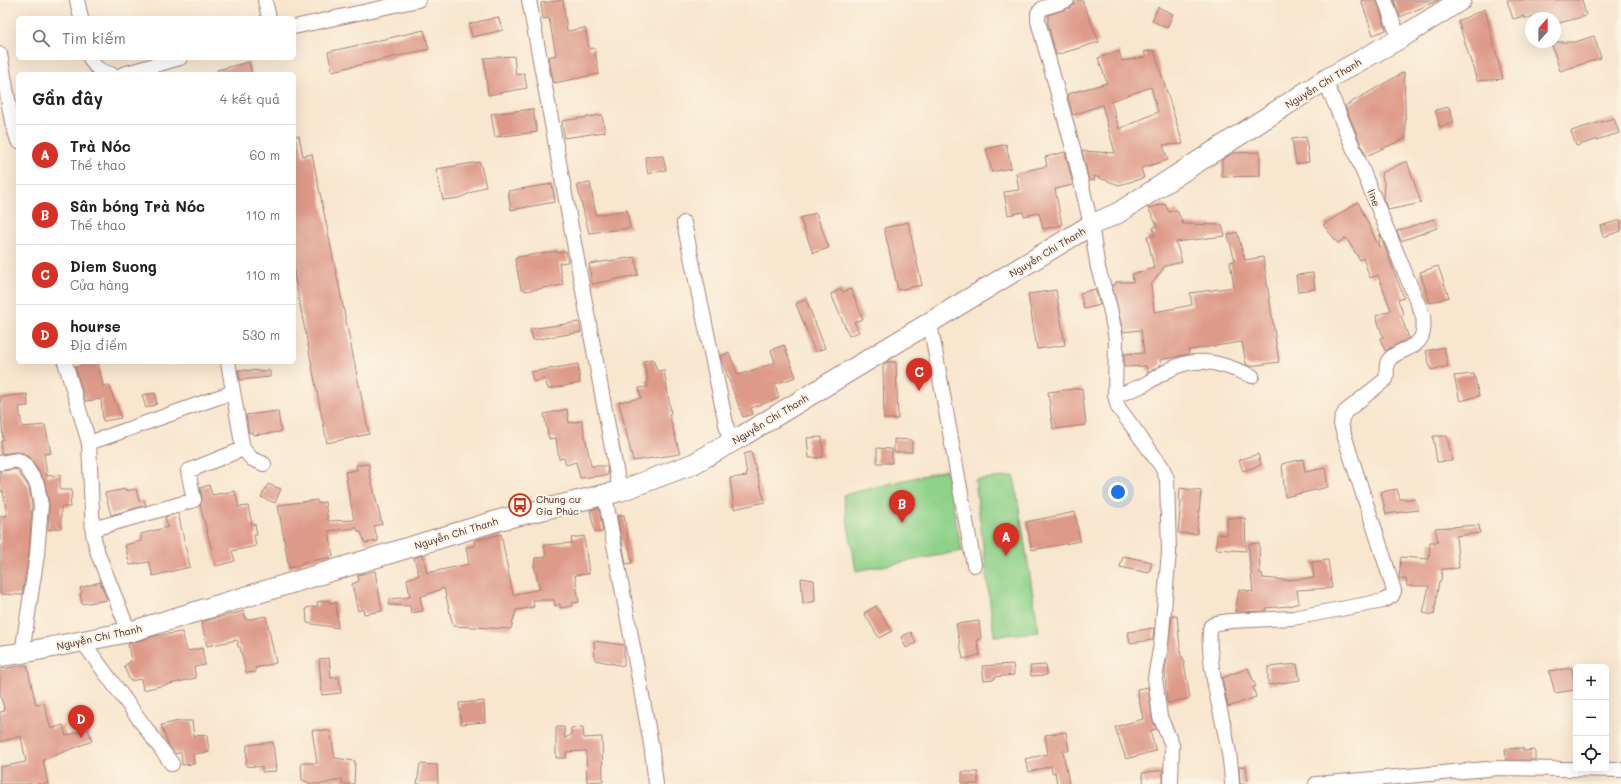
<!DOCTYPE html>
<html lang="vi">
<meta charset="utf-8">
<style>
:root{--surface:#fff;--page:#f2f2f2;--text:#202124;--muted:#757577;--line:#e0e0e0;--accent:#d93025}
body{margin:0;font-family:Mali,sans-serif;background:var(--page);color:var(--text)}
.controls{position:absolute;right:12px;bottom:12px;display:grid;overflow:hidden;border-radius:6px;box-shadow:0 4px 16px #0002}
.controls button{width:36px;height:36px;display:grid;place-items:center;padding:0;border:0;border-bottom:1px solid var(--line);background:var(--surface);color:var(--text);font:20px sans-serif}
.compass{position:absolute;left:1525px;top:12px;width:36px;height:36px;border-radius:50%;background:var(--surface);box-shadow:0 4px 16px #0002;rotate:21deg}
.you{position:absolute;left:1118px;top:492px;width:14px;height:14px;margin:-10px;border:3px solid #fff;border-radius:50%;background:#1a73e8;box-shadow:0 0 0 6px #1a73e833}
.badge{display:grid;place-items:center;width:26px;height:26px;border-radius:50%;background:var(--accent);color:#fff;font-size:13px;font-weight:700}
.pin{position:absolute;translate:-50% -33px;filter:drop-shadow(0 1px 2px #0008)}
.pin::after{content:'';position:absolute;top:21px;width:14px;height:12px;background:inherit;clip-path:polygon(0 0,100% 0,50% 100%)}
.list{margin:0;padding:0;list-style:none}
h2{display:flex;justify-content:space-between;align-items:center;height:52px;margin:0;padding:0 16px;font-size:17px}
h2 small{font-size:13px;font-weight:400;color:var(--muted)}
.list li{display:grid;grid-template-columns:26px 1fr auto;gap:12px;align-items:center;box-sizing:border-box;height:60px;padding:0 16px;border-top:1px solid var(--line)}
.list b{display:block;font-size:15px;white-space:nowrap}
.list p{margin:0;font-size:13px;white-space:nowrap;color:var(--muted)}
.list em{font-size:13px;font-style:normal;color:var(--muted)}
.icon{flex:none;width:22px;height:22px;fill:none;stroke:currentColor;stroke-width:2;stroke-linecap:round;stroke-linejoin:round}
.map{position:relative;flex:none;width:1621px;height:784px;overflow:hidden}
.search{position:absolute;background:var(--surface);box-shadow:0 4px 16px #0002;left:16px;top:16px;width:280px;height:44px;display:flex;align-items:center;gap:10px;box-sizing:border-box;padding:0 14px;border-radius:6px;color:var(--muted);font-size:15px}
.panel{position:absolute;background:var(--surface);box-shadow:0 4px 16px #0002;left:16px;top:72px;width:280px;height:292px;border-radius:6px}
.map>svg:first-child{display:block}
.green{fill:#8ed189;stroke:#6c785a}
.building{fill:#de9a89;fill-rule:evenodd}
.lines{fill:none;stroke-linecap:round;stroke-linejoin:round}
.minor-casing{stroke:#a1827c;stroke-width:16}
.secondary-casing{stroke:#a1827c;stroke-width:22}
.minor{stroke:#fff;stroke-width:14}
.secondary{stroke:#fff;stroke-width:20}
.labels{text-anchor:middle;stroke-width:4;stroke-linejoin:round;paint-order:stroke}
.street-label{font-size:10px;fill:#4a1f2b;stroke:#fcf5e5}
.poi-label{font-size:10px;fill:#4a1f2b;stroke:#fcf5e5;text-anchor:start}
</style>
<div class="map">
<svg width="1621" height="784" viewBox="0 0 1621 784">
<rect width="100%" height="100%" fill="#fcf5e5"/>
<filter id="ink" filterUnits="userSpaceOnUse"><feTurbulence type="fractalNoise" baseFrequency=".025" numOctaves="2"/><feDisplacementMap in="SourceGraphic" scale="8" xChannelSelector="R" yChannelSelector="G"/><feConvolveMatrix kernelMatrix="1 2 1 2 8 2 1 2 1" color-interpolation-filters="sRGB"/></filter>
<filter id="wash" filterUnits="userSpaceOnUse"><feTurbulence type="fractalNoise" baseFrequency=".012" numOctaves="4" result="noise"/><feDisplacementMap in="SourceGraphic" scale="16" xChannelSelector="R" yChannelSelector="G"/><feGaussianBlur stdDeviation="0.9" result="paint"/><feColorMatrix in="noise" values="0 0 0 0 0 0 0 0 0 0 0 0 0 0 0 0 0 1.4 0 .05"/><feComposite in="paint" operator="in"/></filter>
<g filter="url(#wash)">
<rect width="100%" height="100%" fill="#f8e6ce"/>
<path class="green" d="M946 470 962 551 856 571 843 495Z
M1014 476 1039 632 994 636 975 480Z"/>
<g id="blocks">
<path class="building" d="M563 0 567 31 585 28 589 49 594 48 599 74 554 83 548 57 556 55 549 18 543 19 541 3Z
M1075 0H1082L1099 42 1056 55 1048 24V15L1070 8 1074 5Z
M1361 0H1377L1386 30 1373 35Z
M1394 0H1439L1400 17Z
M1507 0H1582L1586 16 1555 24V18H1524V16L1513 19Z
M1158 7 1173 14 1167 28 1152 21Z
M1485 9 1493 42 1503 79 1477 81 1458 21Z
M498 17 503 30 472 37 469 24Z
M424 30 429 49 332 71 328 52Z
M1594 36 1601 58 1560 71 1551 42H1575Z
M1154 50 1183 144 1163 145 1168 160 1141 168 1144 178 1119 185 1094 176 1095 180 1089 181 1082 151 1115 153 1102 105 1073 115 1067 94 1107 83 1098 58 1119 51 1122 61 1146 57 1144 52ZM1151 87 1158 112 1119 129 1111 101Z
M514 56 516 75 524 73 527 88 488 95 484 58Z
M249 62 252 74H218L217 70Z
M1404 72 1406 138 1366 156 1345 106Z
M1449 107 1454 123 1440 127 1435 110Z
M533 109 537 132 495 137 491 114Z
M602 115 605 132 564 138 562 121Z
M1614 118 1619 133 1576 146 1571 131Z
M294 136H299L303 156 312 154 369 434 327 443 294 274Z
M1306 137 1309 162 1296 164 1292 139Z
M1006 144 1011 168 992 172 986 149Z
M1065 152 1073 185 1055 189 1062 225 1043 229 1039 213 1024 216 1023 212 1008 215 1004 192 1019 190 1016 173 1047 166 1045 157Z
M1260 152V176L1222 177V160L1233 153Z
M663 156 666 170 648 174 645 157Z
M1407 161 1421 203 1388 210 1383 198 1384 183 1381 173Z
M480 162 486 186 459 198 443 200 436 169Z
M590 183 596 215 627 210 630 228 589 233 577 185Z
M552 184 555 202 511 210 508 191Z
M1358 202 1379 247 1380 234 1404 298 1398 300 1404 315 1401 316 1409 338 1385 351 1380 338 1383 337 1376 316 1391 310 1378 275 1370 278 1363 258 1360 260 1346 238 1338 243 1323 225Z
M1165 204 1169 212 1177 210 1183 224 1222 225 1225 236 1176 242 1182 262 1165 266 1151 285 1154 312 1192 305 1190 293 1234 287 1230 262 1235 261 1228 235 1237 232 1245 260 1263 257 1279 362 1250 366 1246 364 1242 342 1188 350 1189 354 1160 360 1161 365 1148 373 1146 366 1124 367V354L1144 353 1141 330 1123 332 1112 285 1116 284V282H1133L1132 274 1154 268 1147 236H1155L1153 228 1157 225 1148 208Z
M816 213 829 248 813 253 800 218Z
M1434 219 1437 228 1401 241 1397 231Z
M1621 220V231L1603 237 1600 226Z
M908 222 922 285 898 290 884 228Z
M557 251V253L566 251 568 262 559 263 563 285 525 291V289H521L515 259 518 257Z
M635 257 638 275 592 284 589 264Z
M1438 266 1449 297 1430 303 1420 272Z
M1313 273 1315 289 1298 291 1296 275Z
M841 289 843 292 851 289 863 319 854 322 859 332 849 336 831 294Z
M1095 289 1100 305 1084 309 1080 293Z
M1056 290 1065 345 1037 349 1028 294Z
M806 299 825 348 815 352 796 304Z
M579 322 581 332 533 340 530 329Z
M784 345 796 377 775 384 779 398 751 408 753 414 743 417 720 356 729 353 738 375 775 363 771 350Z
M1444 347 1448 366 1431 370 1426 351Z
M653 359 657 371 664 370 671 413 669 414 680 454 633 461 619 402 641 398 639 388 648 387 646 379H648L643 361Z
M93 362H98L103 386 109 385 121 418 103 421 101 399 85 401 75 367Z
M887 362H896L898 419H884L883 365Z
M578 364 580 383 548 389 545 379 533 382 531 372Z
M238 370 270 371V377L240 380Z
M1474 374 1479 396 1460 401 1454 376Z
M1082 388 1086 425 1053 429 1048 392Z
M155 393 157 404 146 408 142 395Z
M27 394 28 406 19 407 22 427 45 425 51 453 44 454 47 476 60 475V490H72L70 507H61V528L48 530 49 505 45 482 31 459 23 453 17 452 1 454V441L3 440 0 397Z
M567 409 569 423 582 421 591 466H607L608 475 580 478 576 462 566 465 564 458 559 459 556 438 549 439 544 414Z
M278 411 281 432 253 435 252 432 249 433 246 415Z
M1433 436H1447L1452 461 1437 462Z
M822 437 823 457 809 458 807 438Z
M894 439 912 440V452H894Z
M877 448 892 449V463H877Z
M751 452 765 502 734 509 730 478 747 476 744 454Z
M1258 454 1261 465 1243 471 1239 460Z
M1303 459 1305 472 1325 468 1328 487 1285 497 1282 464Z
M369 464 370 475 382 524 374 526 378 541 365 543 361 532H359L355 526 356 528 329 531 333 557 302 562V565L289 568 278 505 317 500V503L325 502 328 521 354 520 345 472 357 470 356 465Z
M16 469 29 487 32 505 29 554 22 595 0 594V516H7L3 491H0V471Z
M268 484 281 489 275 503 261 497Z
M209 485 212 495 235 491 239 507 248 506 252 525 255 524 257 535H254L256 546 232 551 235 561 216 566 200 505 202 499 200 488Z
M1180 488 1201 491 1197 534 1178 533 1181 501H1179Z
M126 489V491L136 489 139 501 144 500 146 505 111 515 105 493Z
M1397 489 1400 499H1415L1419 510 1386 514 1381 492Z
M599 508 603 532H595L590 510Z
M1075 512 1080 541 1032 550 1026 522Z
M178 513 190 567 153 576 149 562 130 565 125 545 141 541V534L168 527 165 517Z
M624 515 632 563 626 564 617 516Z
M1227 518H1245L1246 551 1216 549 1217 534 1227 535Z
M1479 525 1480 533 1456 536 1459 568 1442 569 1441 581H1439L1434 615 1423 613 1429 586H1407L1406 579H1399L1401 557 1429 559 1430 542H1438L1435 528Z
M501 534 513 595 540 589 534 566 535 558 546 557 544 545 572 543 571 538 584 536 589 574 575 575 579 602 572 603 573 606 560 608V604L555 606 554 600H533L534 607 516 610 511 629 453 626 444 588 420 597 423 611 411 613 410 606 389 605V599L410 597 407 579 419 575 414 558 423 555 427 573 469 564 466 547 475 546 474 541Z
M1259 543 1260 574 1262 573 1263 578 1285 580 1314 578 1312 562 1328 560 1332 588 1297 590 1299 603 1289 606 1266 608V611L1235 612 1239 589 1253 592 1248 544Z
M1123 556 1152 562 1149 573 1120 567Z
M375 571 382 611 364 614 363 609 358 611 352 584 359 581 358 575Z
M801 578 814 580 815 601 803 604Z
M100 582 107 600 82 604 80 594 82 593 80 588Z
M328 600 329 603 336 602 338 628 307 623 306 608 318 606 317 602Z
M876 606 892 631 879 638 864 613Z
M244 611 246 620 266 616 276 663 255 668 256 672 246 673 240 647H238L237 640 207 646 201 622Z
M1172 616H1177L1181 657H1183L1190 698 1167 703 1165 671Z
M979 621 981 639 977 640 980 655 963 659 956 624Z
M1154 628 1153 640 1130 643 1128 632Z
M182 632 187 651 202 648 205 665 194 667 196 678 143 690 141 679 130 681 124 666 131 661 128 644 155 636Z
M911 632 916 643 906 648 901 637Z
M594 641 624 645V666L595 660Z
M329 658 331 678 339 677 341 693 322 695 319 659Z
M1013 664 1014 675 994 677 995 679 984 680 982 666Z
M1297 664 1300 680 1268 685V667Z
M27 665 36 705 44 703 51 729 63 725 66 736 88 729 92 741 43 760 48 784H0V767L26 762 21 736 0 742V712L5 711 0 695V669Z
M1046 665 1047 675 1031 676 1030 666Z
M1248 668 1256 687H1253L1256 697 1228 707 1222 678Z
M1572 668 1575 690 1555 693 1549 671Z
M1148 687 1152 718 1156 729 1150 731 1156 751 1126 759 1115 727 1143 719 1137 689Z
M484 701 485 722 461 724 459 703Z
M179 721H192L194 736 207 735 209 752 193 754 194 764 182 765 181 752 176 754 168 744 161 725Z
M556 727H564L565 738 571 735V728L583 727 584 738 602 737 603 781 587 782 586 751 566 752V758H556Z
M312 730 330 731 335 758 355 761 354 784H342V779L322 784H312L302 780 301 763H317Z
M1066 732 1069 751H1063L1069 784H1057L1055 772 1052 773 1051 766 1029 772 1025 759 1048 754 1045 735Z
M273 742 276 771 262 772V767L246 766 247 745Z
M1523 748V751L1535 750V760H1506L1505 749Z
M420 764 437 765 438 784H417Z
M1246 766 1248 784H1240L1239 767Z
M1163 770V783L1144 784 1142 773Z
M962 772H978V784H962Z"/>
</g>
</g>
<g filter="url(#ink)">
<use href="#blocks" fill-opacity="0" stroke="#a1827c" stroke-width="1"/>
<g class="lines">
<g class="minor-casing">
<path id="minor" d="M77 0 81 18
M265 0 269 18
M529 0 620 491
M1067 0 1043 8 1038 13V21L1073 148 1091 225 1098 268 1110 308 1116 339 1115 396 1118 407 1162 467 1167 479 1169 552 1161 644 1155 678 1160 717 1172 745 1171 784
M1385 0 1399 39
M294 27 418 0
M0 54 12 122 18 141
M90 58C94 67 100 72 111 74
M123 74 180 58
M684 223 730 443
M930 323 974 565
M65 362 89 443 93 534 98 554 129 632
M228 362 243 449 252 459 264 464
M1115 396C1125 392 1137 389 1147 383 1169 369 1186 358 1213 363 1226 365 1239 371 1252 376
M89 443 233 392
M0 463 18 460 24 464 37 484 41 505 37 555 22 653
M605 496 651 744 656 784
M93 529 194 500 188 471 243 449
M82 641 172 764
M1232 784C1231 742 1215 701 1211 659 1210 648 1208 637 1211 626L1217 623 1230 621 1293 618 1383 601 1392 596 1394 591C1378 535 1357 480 1341 424L1342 418 1345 412 1386 379C1388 373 1385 366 1388 361 1391 357 1394 355 1398 353 1419 344 1426 340 1423 316L1325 80
M1316 784 1499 768 1621 770"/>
</g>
<g class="secondary-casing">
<path id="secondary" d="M0 656 22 653 129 632 503 519 620 491 693 464 744 435 1091 225 1118 213 1325 80 1399 39 1461 0"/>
</g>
<use href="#minor" class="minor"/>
<use href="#secondary" class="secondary"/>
</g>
</g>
<defs>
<g id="bus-ring" transform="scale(1.15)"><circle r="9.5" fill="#fcf5e5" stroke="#c8321e" stroke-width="1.5"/><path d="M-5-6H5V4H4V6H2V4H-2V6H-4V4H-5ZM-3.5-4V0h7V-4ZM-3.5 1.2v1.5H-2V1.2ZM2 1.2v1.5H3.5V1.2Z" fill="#c8321e"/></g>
</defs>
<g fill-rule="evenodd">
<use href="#bus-ring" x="520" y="505"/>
</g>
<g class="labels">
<g class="street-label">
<text transform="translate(1323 83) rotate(-31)" y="4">Nguyễn Chí Thanh</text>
<text transform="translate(1374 198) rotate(67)" y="4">line</text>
<text transform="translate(1047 252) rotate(-31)" y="4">Nguyễn Chí Thanh</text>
<text transform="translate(770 419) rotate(-31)" y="4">Nguyễn Chí Thanh</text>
<text transform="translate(456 533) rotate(-17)" y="4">Nguyễn Chí Thanh</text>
<text transform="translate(99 637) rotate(-12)" y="4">Nguyễn Chí Thanh</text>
</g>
<g class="poi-label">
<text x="536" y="503">Chung cư<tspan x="536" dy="12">Gia Phúc</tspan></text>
</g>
</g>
</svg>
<div class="controls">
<button>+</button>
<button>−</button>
<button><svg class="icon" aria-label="locate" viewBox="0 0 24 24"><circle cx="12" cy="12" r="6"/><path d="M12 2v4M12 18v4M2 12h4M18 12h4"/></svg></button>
</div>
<svg class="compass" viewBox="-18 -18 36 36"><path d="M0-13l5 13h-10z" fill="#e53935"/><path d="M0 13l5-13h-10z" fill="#757577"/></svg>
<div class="you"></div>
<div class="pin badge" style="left:1006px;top:556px">A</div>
<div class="pin badge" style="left:902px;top:523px">B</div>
<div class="pin badge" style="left:919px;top:391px">C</div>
<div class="pin badge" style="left:81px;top:738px">D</div>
<div class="search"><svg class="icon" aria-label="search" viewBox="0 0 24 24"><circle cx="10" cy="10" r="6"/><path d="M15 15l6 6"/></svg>Tìm kiếm</div>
<section class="panel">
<h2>Gần đây<small>4 kết quả</small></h2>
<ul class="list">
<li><span class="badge">A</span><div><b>Trà Nóc</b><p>Thể thao</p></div><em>60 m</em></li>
<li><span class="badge">B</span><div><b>Sân bóng Trà Nóc</b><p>Thể thao</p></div><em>110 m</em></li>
<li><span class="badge">C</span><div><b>Diem Suong</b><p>Cửa hàng</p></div><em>110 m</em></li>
<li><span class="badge">D</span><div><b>hourse</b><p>Địa điểm</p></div><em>530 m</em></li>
</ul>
</section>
</div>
